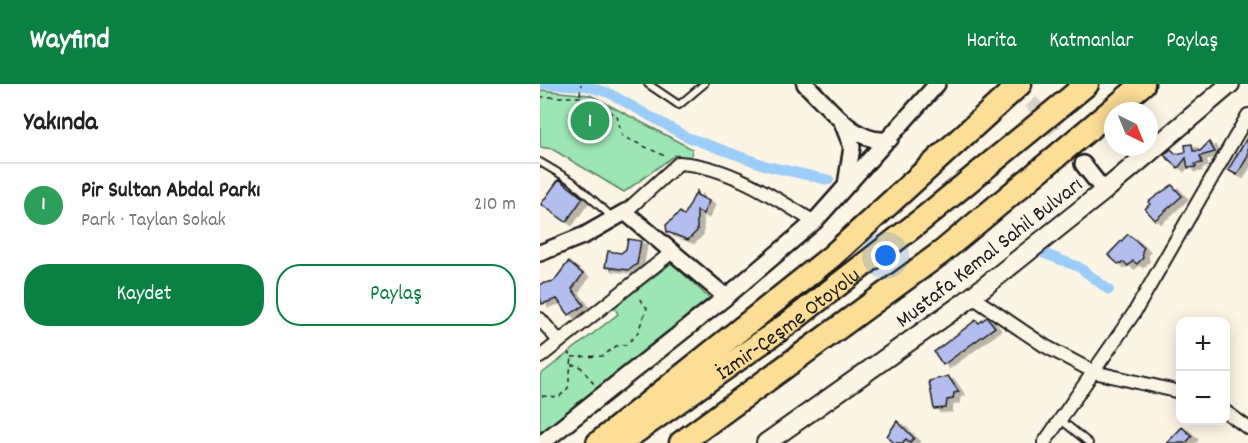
<!DOCTYPE html>
<html lang="tr">
<meta charset="utf-8">
<style>
:root{--surface:#fff;--page:#f2f2f2;--text:#222;--muted:#767676;--line:#e0e0e0;--accent:#0b8043}
body{margin:0;font-family:Dekko,sans-serif;background:var(--page);color:var(--text)}
.controls{position:absolute;right:18px;bottom:18px;display:grid;overflow:hidden;border-radius:12px;box-shadow:0 3px 15px #0003}
.controls button{width:54px;height:54px;display:grid;place-items:center;padding:0;border:0;border-bottom:2px solid var(--line);background:var(--surface);color:var(--text);font:30px sans-serif}
.compass{position:absolute;left:564px;top:18px;width:54px;height:54px;border-radius:50%;background:var(--surface);box-shadow:0 3px 15px #0003;rotate:137deg}
.you{position:absolute;left:346px;top:172px;width:21px;height:21px;margin:-15px;border:4px solid #fff;border-radius:50%;background:#1a73e8;box-shadow:0 0 0 9px #1a73e833}
.badge{display:grid;place-items:center;width:39px;height:39px;border-radius:50%;background:var(--accent);color:#fff;font-size:20px;font-weight:700}
.pin{position:absolute;translate:-50% -50%;border:3px solid #fff;box-shadow:0 2px 6px #0006}
.list{margin:0;padding:0;list-style:none}
h2{display:flex;justify-content:space-between;align-items:center;height:78px;margin:0;padding:0 24px;font-size:26px}
h2 small{font-size:20px;font-weight:400;color:var(--muted)}
.list li{display:grid;grid-template-columns:39px 1fr auto;gap:18px;align-items:center;box-sizing:border-box;height:84px;padding:0 24px;border-top:2px solid var(--line)}
.list b{display:block;font-size:22px;white-space:nowrap}
.list p{margin:0;font-size:20px;white-space:nowrap;color:var(--muted)}
.list em{font-size:20px;font-style:normal;color:var(--muted)}
.actions{display:flex;gap:12px;padding:18px 24px}
.actions a{flex:1;padding:14px 0;border:2px solid var(--accent);border-radius:24px;text-align:center;font-size:21px;color:var(--accent)}
.actions .main{background:var(--accent);color:#fff}
.map{position:relative;flex:none;width:708px;height:359px;overflow:hidden}
header{display:flex;align-items:center;gap:36px;box-sizing:border-box;height:84px;padding:0 30px;background:var(--accent);color:#fff}
header strong{font-size:28px}
nav{display:flex;gap:33px;margin-inline-start:auto;font-size:21px}
main{display:flex}
aside{flex:1;background:var(--surface)}
.map>svg:first-child{display:block}
.green{fill:#9ce5b4;stroke:#5c8068;stroke-width:1.5}
.lines{fill:none;stroke-linecap:round;stroke-linejoin:round}
.canal{stroke:#9cccf8;stroke-width:10}
.building{fill:#b3beef;stroke:#1c1c1c;stroke-width:1.5;filter:url(#shadow)}
.tertiary-tunnel{stroke:#dad4c7;stroke-width:15;stroke-dasharray:15 8;stroke-linecap:butt}
.service-casing{stroke:#1c1c1c;stroke-width:10}
.minor-casing{stroke:#1c1c1c;stroke-width:16}
.tertiary-casing{stroke:#1c1c1c;stroke-width:20}
.secondary-casing{stroke:#1c1c1c;stroke-width:22}
.motorway-casing{stroke:#1c1c1c;stroke-width:27}
.path{stroke:#1c1c1c;stroke-width:1.5;stroke-dasharray:4.5 4.5;stroke-linecap:butt}
.service{stroke:#fcf5e5;stroke-width:6}
.minor{stroke:#fcf5e5;stroke-width:12}
.tertiary{stroke:#fcf5e5;stroke-width:15}
.secondary{stroke:#fcf5e5;stroke-width:18}
.motorway{stroke:#fdde96;stroke-width:22}
.labels{text-anchor:middle;stroke-width:4.5;stroke-linejoin:round;paint-order:stroke}
.street-label{font-size:22px;fill:#1c1c1c;stroke:#fcf5e5}
</style>
<header>
<strong>Wayfind</strong>
<nav><a>Harita</a><a>Katmanlar</a><a>Paylaş</a></nav>
</header>
<main>
<aside>
<h2>Yakında<small></small></h2>
<ul class="list">
<li><span class="badge" style="background:#2e9e5b">1</span><div><b>Pir Sultan Abdal Parkı</b><p>Park · Taylan Sokak</p></div><em>210 m</em></li>
</ul>
<div class="actions"><a class="main">Kaydet</a><a>Paylaş</a></div>
</aside>
<div class="map">
<svg width="708" height="359" viewBox="0 0 708 359">
<defs>
<filter id="shadow"><feDropShadow dx="6" dy="3.5" stdDeviation="0" flood-color="#0004"/></filter>
</defs>
<rect width="100%" height="100%" fill="#fcf5e5"/>
<filter id="ink" filterUnits="userSpaceOnUse"><feTurbulence type="fractalNoise" baseFrequency=".0167" numOctaves="2"/><feDisplacementMap in="SourceGraphic" scale="12" xChannelSelector="R" yChannelSelector="G"/><feConvolveMatrix kernelMatrix="1 2 1 2 8 2 1 2 1" color-interpolation-filters="sRGB"/></filter>
<g filter="url(#ink)">
<path class="green" d="M0 6 50 11 152 65 151 74 135 71 84 108 12 65 0 63Z
M132 179 169 214 0 349V291L78 230 74 223Z"/>
<g class="lines">
<path class="canal" d="M4 0 46 2 69 9 147 53 227 82 289 96
M500 168 539 183 569 206"/>
</g>
<path class="building" d="M708 52V72L697 91 688 86Z
M669 58 675 68 660 72 662 79 655 80 656 83 648 84 646 74 638 84 624 71 631 65 636 70 646 68 645 61 652 60 653 67H660Z
M19 95 43 114 26 138 1 120Z
M632 101 642 112 615 136 605 125 610 120 608 118Z
M157 106V111L169 117 163 130 157 127V147L148 156 127 148 126 141 140 128 144 132Z
M588 150 604 164 602 167 603 174 597 180 593 177 588 182 584 178 578 180 568 171Z
M88 155 101 157 97 180 89 186 65 183 68 167 81 169 86 165Z
M28 178 43 190 32 205 44 221 29 231 17 215 2 220 0 213V200L14 197Z
M447 233 455 243 403 281 394 268 436 236 439 239Z
M408 292 419 308 414 309 413 315 407 316 406 324 394 325 389 297Z
M357 337 374 354 370 358 366 355 362 359H354L347 352Z
M642 343 652 352 646 359H627Z"/>
<g class="lines">
<path class="tertiary-tunnel" d="M476 0 543 80"/>
<g class="service-casing">
<path id="service" d="M108 0 139 21 164 0
M0 78 32 97 72 133
M521 336 549 359"/>
</g>
<g class="minor-casing">
<path id="minor" d="M85 128 139 79C188 82 233 112 274 138
M431 212 505 262 554 288 640 308
M0 235 19 257
M0 273 131 169
M686 328 708 344
M504 359 594 229 708 31"/>
</g>
<g class="tertiary-casing">
<path id="tertiary" d="M265 0C288 21 316 63 350 55
M302 38 312 63 306 101
M543 80 564 107
M0 169 45 151 85 128 186 213
M2 359 186 213 274 138 397 0"/>
</g>
<g class="secondary-casing">
<path id="secondary" d="M226 359 425 218 564 107 690 0"/>
</g>
<g class="motorway-casing">
<g id="motorway">
<path d="M58 359 292 172 480 0"/>
<path id="s1" d="M80 359 249 239 384 134 547 0"/>
<path d="M141 359 402 168 603 0"/>
</g>
</g>
<path class="path" d="M40 11 41 0
M0 13H40L77 32 82 52 127 73
M32 273 63 272 76 262 86 261 97 250 107 224 97 212
M31 281H39L54 300
M2 312 19 313 28 304 32 273 26 266"/>
<use href="#service" class="service"/>
<use href="#minor" class="minor"/>
<use href="#tertiary" class="tertiary"/>
<use href="#secondary" class="secondary"/>
<use href="#motorway" class="motorway"/>
</g>
</g>
<g class="labels">
<g class="street-label">
<text transform="translate(448 167) rotate(-38)" y="8">Mustafa Kemal Sahil Bulvarı</text>
<text dy="8" stroke="none"><textPath href="#s1" startOffset="206">İzmir-Çeşme Otoyolu</textPath></text>
</g>
</g>
</svg>
<div class="controls">
<button>+</button>
<button>−</button>
</div>
<svg class="compass" viewBox="-18 -18 36 36"><path d="M0-13l5 13h-10z" fill="#e53935"/><path d="M0 13l5-13h-10z" fill="#767676"/></svg>
<div class="you"></div>
<div class="pin badge" style="left:50px;top:37px;background:#2e9e5b">1</div>
</div>
</main>
